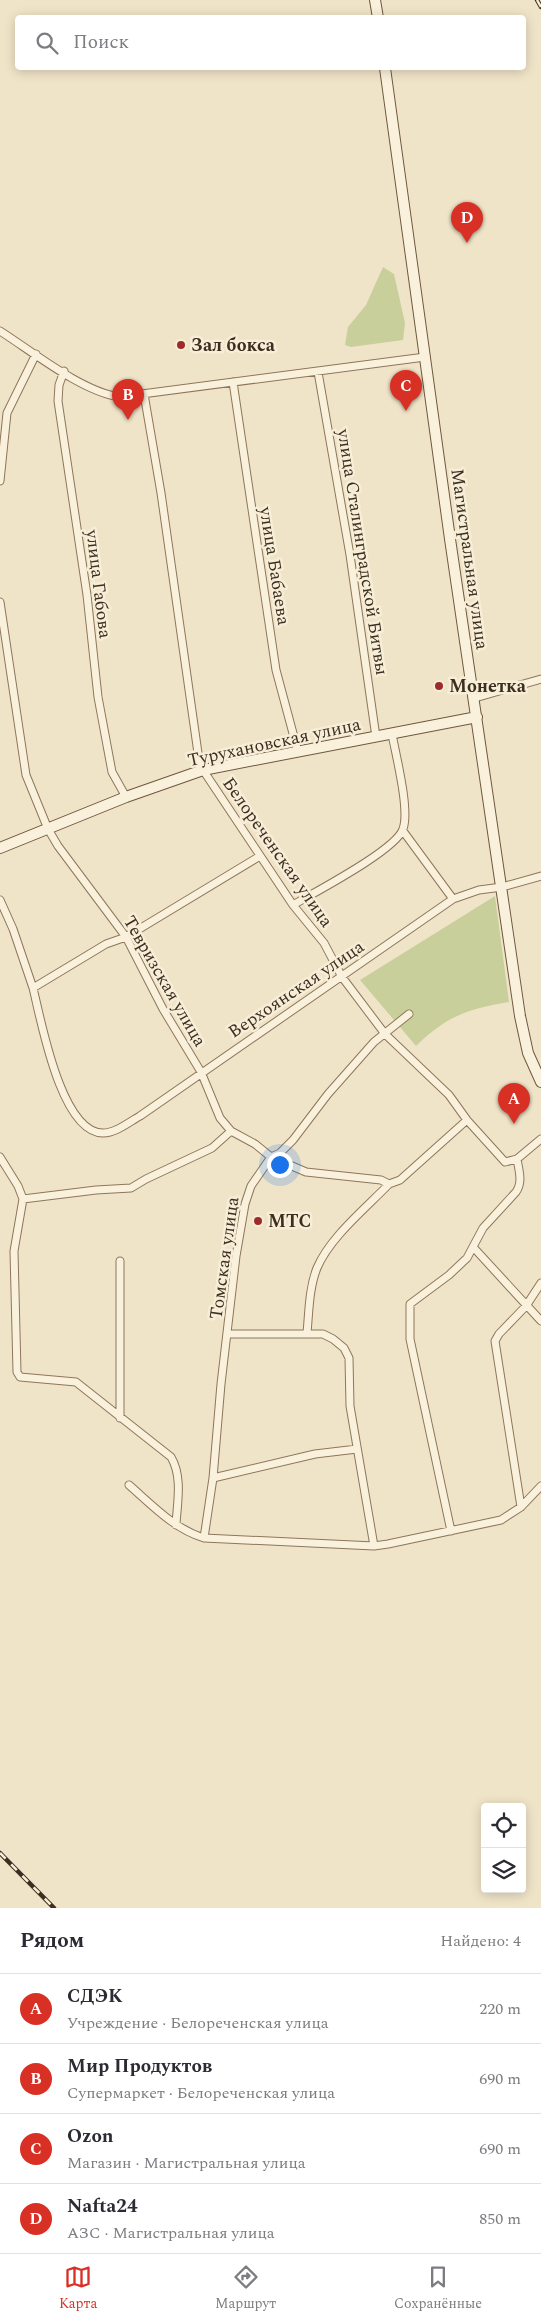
<!DOCTYPE html>
<html lang="ru">
<meta charset="utf-8">
<style>
:root{--surface:#fff;--page:#f7f7f7;--text:#2b2b33;--muted:#7c7c81;--line:#e1e1e2;--accent:#d93025}
body{margin:0;font-family:Spectral,serif;background:var(--page);color:var(--text)}
.controls{position:absolute;right:15px;bottom:15px;display:grid;overflow:hidden;border-radius:5px;box-shadow:0 2px 12px #0003}
.controls button{width:45px;height:45px;display:grid;place-items:center;padding:0;border:0;border-bottom:1px solid var(--line);background:var(--surface);color:var(--text);font:25px sans-serif}
.you{position:absolute;left:279px;top:1164px;width:18px;height:18px;margin:-12px;border:4px solid #fff;border-radius:50%;background:#1a73e8;box-shadow:0 0 0 8px #1a73e833}
.badge{display:grid;place-items:center;width:32px;height:32px;border-radius:50%;background:var(--accent);color:#fff;font-size:16px;font-weight:700}
.pin{position:absolute;translate:-50% -41px;filter:drop-shadow(0 1px 2px #0008)}
.pin::after{content:'';position:absolute;top:26px;width:18px;height:15px;background:inherit;clip-path:polygon(0 0,100% 0,50% 100%)}
.list{margin:0;padding:0;list-style:none}
h2{display:flex;justify-content:space-between;align-items:center;height:65px;margin:0;padding:0 20px;font-size:21px}
h2 small{font-size:16px;font-weight:400;color:var(--muted)}
.list li{display:grid;grid-template-columns:32px 1fr auto;gap:15px;align-items:center;box-sizing:border-box;height:70px;padding:0 20px;border-top:1px solid var(--line)}
.list b{display:block;font-size:19px;white-space:nowrap}
.list p{margin:0;font-size:16px;white-space:nowrap;color:var(--muted)}
.list em{font-size:16px;font-style:normal;color:var(--muted)}
.icon{flex:none;width:28px;height:28px;fill:none;stroke:currentColor;stroke-width:2;stroke-linecap:round;stroke-linejoin:round}
.map{position:relative;flex:none;width:541px;height:1908px;overflow:hidden}
.search{position:absolute;background:var(--surface);box-shadow:0 2px 12px #0003;left:15px;right:15px;top:15px;height:55px;display:flex;align-items:center;gap:12px;box-sizing:border-box;padding:0 18px;border-radius:5px;color:var(--muted);font-size:19px}
.sheet{height:345px;background:var(--surface)}
nav{display:flex;justify-content:space-around;align-items:center;box-sizing:border-box;height:70px;border-top:1px solid var(--line);background:var(--surface);font-size:14px;color:var(--muted)}
nav a{display:grid;justify-items:center;gap:2px}
nav .on{color:var(--accent)}
.map>svg:first-child{display:block}
.green{fill:#c9cf9b}
.lines{fill:none;stroke-linecap:round;stroke-linejoin:round}
.street-casing{stroke:#8d765c;stroke-width:9}
.secondary-casing{stroke:#6f573f;stroke-width:12}
.street{stroke:#faf1dc;stroke-width:7}
.secondary{stroke:#faf1dc;stroke-width:10}
.rail-casing{stroke:#3d2e20;stroke-width:4.5}
.rail{stroke:#f7eed8;stroke-width:2.5;stroke-dasharray:8;stroke-linecap:butt}
.poi-dot{fill:#9e2a2b;stroke:#f7eed8;stroke-width:2}
.labels{text-anchor:middle;stroke-width:5;stroke-linejoin:round;paint-order:stroke}
.poi-label{font-size:18px;font-weight:bold;fill:#3d2e20;stroke:#f7eed8;text-anchor:start}
.street-label{font-size:18px;fill:#3d2e20;stroke:#f7eed8}
</style>
<div class="map">
<svg width="541" height="1908" viewBox="0 0 541 1908">
<rect width="100%" height="100%" fill="#f0e4c8"/>
<path class="green" d="M383 267 394 274 405 323 403 340 351 347 345 345 348 327 366 305Z
M495 896 509 1002C467 1009 447 1016 416 1046L360 980Z"/>
<g class="lines">
<g class="street-casing">
<path id="street" d="M0 331C33 352 81 391 119 397L425 357
M64 371 59 385 58 401 87 595 98 697 112 772 126 797
M318 372 350 555 376 737
M233 382 276 670 298 752
M144 394 161 493 198 753 203 770 293 905 324 943 342 977 385 1034 449 1095 467 1120 505 1162 517 1159 541 1139
M0 481 7 413 36 354
M0 602 26 775 48 829 58 846 126 937 163 1009 201 1072 220 1118 231 1131 255 1144 271 1157 306 1172 381 1180 389 1184
M475 698 541 679
M403 831 453 899
M0 900 13 929 33 988 106 944 126 937 260 856
M293 905C315 892 396 850 403 829 410 810 396 756 392 734
M33 988C41 1020 61 1133 103 1133 116 1133 129 1122 140 1116L453 899 479 890 502 887 541 876
M0 1157 18 1186 23 1199 14 1251 17 1372 20 1377 76 1382 171 1457C183 1477 177 1504 176 1525
M23 1199 96 1190 131 1188 146 1179 212 1148 231 1131
M474 1248 541 1321
M307 1333C309 1312 309 1288 317 1268 330 1237 366 1208 389 1184L400 1180 467 1120
M228 1334H323L333 1339 344 1348 349 1358 350 1406 374 1546
M120 1418V1261
M213 1478 315 1454 357 1449
M129 1485C152 1505 174 1529 204 1538L374 1546 388 1544 501 1520 521 1507 541 1486
M521 1507 495 1341 499 1334 526 1306 541 1283
M451 1531 410 1339V1304L449 1275 467 1258 483 1228 516 1192C523 1182 519 1171 517 1159
M204 1538 213 1478 221 1384 236 1256 245 1204 251 1186 271 1157 280 1153 293 1140 328 1094 374 1042 409 1014"/>
</g>
<g class="secondary-casing">
<path id="secondary" d="M375 0 378 18
M385 68 450 539 520 1016 528 1053 541 1082
M0 848 126 797 203 770 477 717"/>
</g>
<use href="#street" class="street"/>
<use href="#secondary" class="secondary"/>
<g class="rail-casing">
<path id="rail" d="M537 0 541 7
M0 1853 54 1908"/>
</g>
<use href="#rail" class="rail"/>
</g>
<g class="poi-dot">
<circle cx="181" cy="345" r="5"/>
<circle cx="439" cy="686" r="5"/>
<circle cx="258" cy="1221" r="5"/>
</g>
<g class="labels">
<g class="poi-label">
<text x="191" y="351">Зал бокса</text>
<text x="449" y="692">Монетка</text>
<text x="268" y="1227">МТС</text>
</g>
<g class="street-label">
<text transform="translate(363 552) rotate(81)" y="6">улица Сталинградской Битвы</text>
<text transform="translate(470 559) rotate(82)" y="6">Магистральная улица</text>
<text transform="translate(275 566) rotate(81)" y="6">улица Бабаева</text>
<text transform="translate(99 584) rotate(83)" y="6">улица Габова</text>
<text transform="translate(274 742) rotate(-12)" y="6">Турухановская улица</text>
<text transform="translate(278 852) rotate(55)" y="6">Белореченская улица</text>
<text transform="translate(165 981) rotate(60)" y="6">Тевризская улица</text>
<text transform="translate(296 989) rotate(-34)" y="6">Верхоянская улица</text>
<text transform="translate(224 1258) rotate(-82)" y="6">Томская улица</text>
</g>
</g>
</svg>
<div class="controls">
<button><svg class="icon" aria-label="locate" viewBox="0 0 24 24"><circle cx="12" cy="12" r="6"/><path d="M12 2v4M12 18v4M2 12h4M18 12h4"/></svg></button>
<button><svg class="icon" aria-label="layers" viewBox="0 0 24 24"><path d="M12 4l9 5-9 5-9-5zM3 14l9 5 9-5"/></svg></button>
</div>
<div class="you"></div>
<div class="pin badge" style="left:514px;top:1124px">A</div>
<div class="pin badge" style="left:128px;top:420px">B</div>
<div class="pin badge" style="left:406px;top:411px">C</div>
<div class="pin badge" style="left:467px;top:243px">D</div>
<div class="search"><svg class="icon" aria-label="search" viewBox="0 0 24 24"><circle cx="10" cy="10" r="6"/><path d="M15 15l6 6"/></svg>Поиск</div>
</div>
<section class="sheet">
<h2>Рядом<small>Найдено: 4</small></h2>
<ul class="list">
<li><span class="badge">A</span><div><b>СДЭК</b><p>Учреждение · Белореченская улица</p></div><em>220 m</em></li>
<li><span class="badge">B</span><div><b>Мир Продуктов</b><p>Супермаркет · Белореченская улица</p></div><em>690 m</em></li>
<li><span class="badge">C</span><div><b>Ozon</b><p>Магазин · Магистральная улица</p></div><em>690 m</em></li>
<li><span class="badge">D</span><div><b>Nafta24</b><p>АЗС · Магистральная улица</p></div><em>850 m</em></li>
</ul>
</section>
<nav>
<a class="on"><svg class="icon" aria-label="map" viewBox="0 0 24 24"><path d="M3 6l6-2 6 2 6-2v14l-6 2-6-2-6 2zM9 4v14M15 6v14"/></svg>Карта</a>
<a><svg class="icon" aria-label="directions" viewBox="0 0 24 24"><path d="M12 3l9 9-9 9-9-9zM9 14v-3h6M13 9l2 2-2 2"/></svg>Маршрут</a>
<a><svg class="icon" aria-label="saved" viewBox="0 0 24 24"><path d="M7 4h10v16l-5-4-5 4z"/></svg>Сохранённые</a>
</nav>
